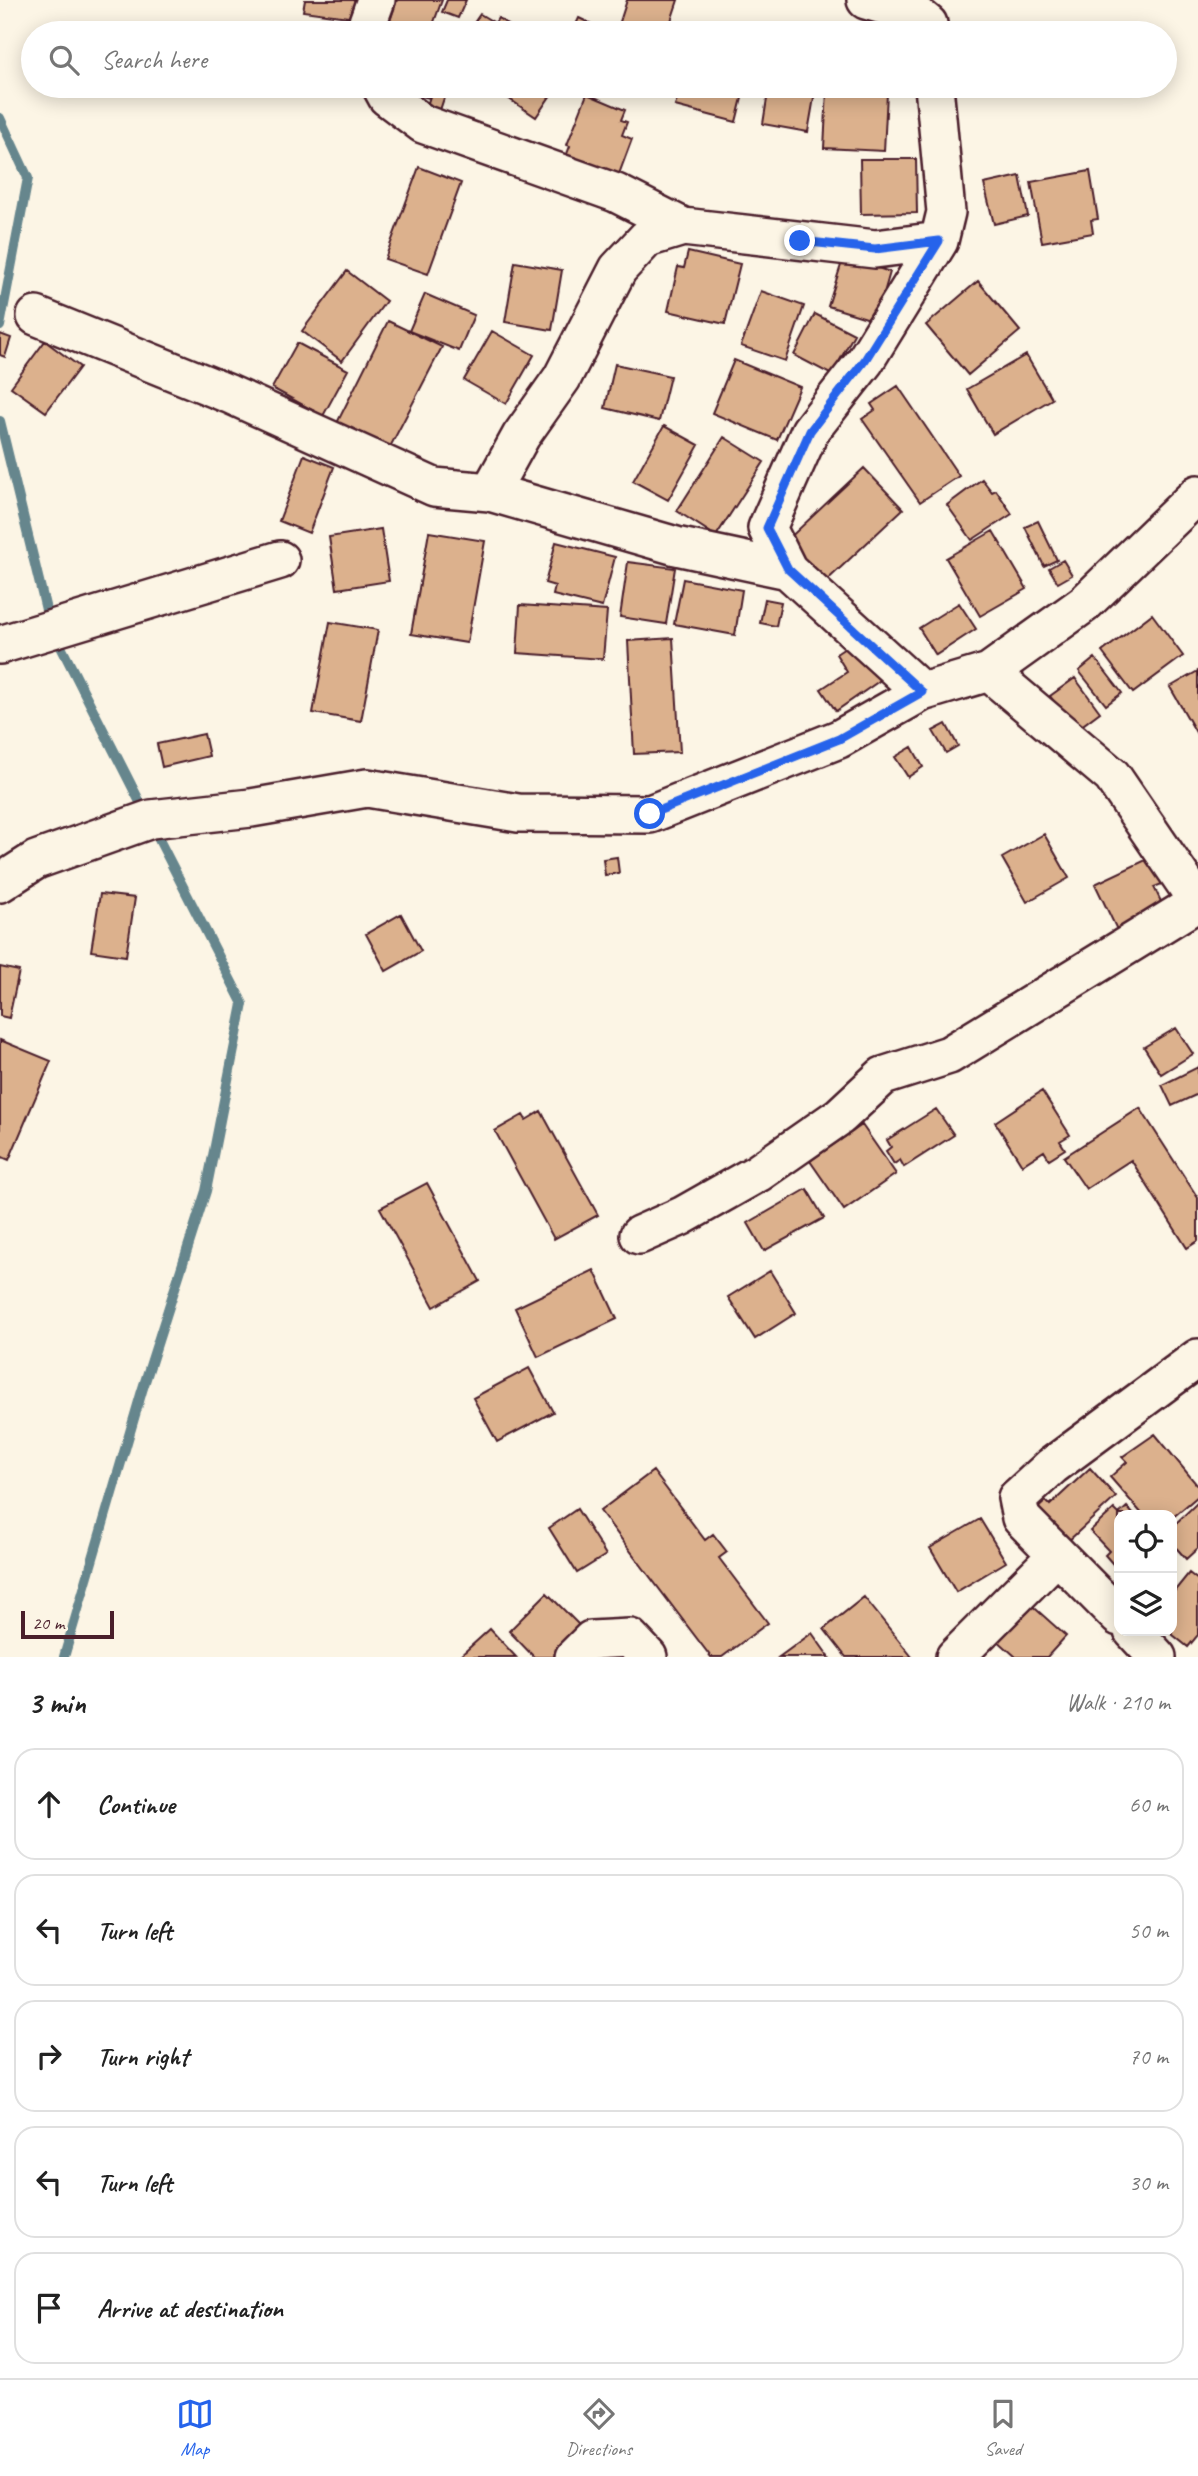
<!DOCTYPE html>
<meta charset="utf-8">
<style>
:root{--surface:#fff;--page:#f6f6f6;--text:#222;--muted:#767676;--line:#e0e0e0;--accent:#2563eb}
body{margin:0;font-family:Caveat,sans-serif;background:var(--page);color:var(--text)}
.controls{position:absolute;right:21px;bottom:21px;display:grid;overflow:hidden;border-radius:14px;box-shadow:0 4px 18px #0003}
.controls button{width:63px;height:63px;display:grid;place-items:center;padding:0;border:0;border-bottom:2px solid var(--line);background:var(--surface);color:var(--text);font:35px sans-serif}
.scale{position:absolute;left:21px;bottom:18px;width:93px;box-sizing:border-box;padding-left:7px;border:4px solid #4a1f2b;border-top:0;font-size:19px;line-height:24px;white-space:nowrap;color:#4a1f2b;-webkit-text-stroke:5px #fcf5e5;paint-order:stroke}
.stop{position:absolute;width:21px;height:21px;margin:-16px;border:5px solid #2563eb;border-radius:50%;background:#fff}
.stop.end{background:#2563eb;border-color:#fff;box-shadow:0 2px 7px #0008}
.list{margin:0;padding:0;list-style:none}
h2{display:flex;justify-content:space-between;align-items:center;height:91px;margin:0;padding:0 28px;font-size:30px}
h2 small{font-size:23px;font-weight:400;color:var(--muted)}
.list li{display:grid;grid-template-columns:46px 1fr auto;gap:21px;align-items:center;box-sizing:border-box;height:112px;margin:0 14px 14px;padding:0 14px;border:2px solid var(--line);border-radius:21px}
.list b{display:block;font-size:26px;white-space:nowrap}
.list em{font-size:23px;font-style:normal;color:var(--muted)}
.icon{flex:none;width:38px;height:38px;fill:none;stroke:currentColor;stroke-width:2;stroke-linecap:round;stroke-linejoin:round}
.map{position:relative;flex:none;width:1198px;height:1657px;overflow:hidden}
.search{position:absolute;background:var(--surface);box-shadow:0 4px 18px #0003;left:21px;right:21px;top:21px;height:77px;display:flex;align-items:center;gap:18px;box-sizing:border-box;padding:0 24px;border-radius:38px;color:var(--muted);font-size:26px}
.sheet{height:721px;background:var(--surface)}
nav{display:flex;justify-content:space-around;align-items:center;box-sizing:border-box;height:98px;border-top:2px solid var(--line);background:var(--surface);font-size:19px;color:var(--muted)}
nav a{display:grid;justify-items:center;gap:4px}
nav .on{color:var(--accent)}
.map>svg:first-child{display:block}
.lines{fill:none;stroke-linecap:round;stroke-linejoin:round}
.stream{stroke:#66868d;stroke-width:10}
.building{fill:#dcb18d;stroke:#4a1f2b;stroke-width:2}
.street-casing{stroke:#4a1f2b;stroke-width:42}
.street{stroke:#fcf5e5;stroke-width:37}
.route{stroke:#2563eb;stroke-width:9}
</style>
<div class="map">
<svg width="1198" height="1657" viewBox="0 0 1198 1657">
<rect width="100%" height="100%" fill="#fcf5e5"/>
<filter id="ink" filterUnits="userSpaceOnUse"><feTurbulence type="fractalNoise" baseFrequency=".0143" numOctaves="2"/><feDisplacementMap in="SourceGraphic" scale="14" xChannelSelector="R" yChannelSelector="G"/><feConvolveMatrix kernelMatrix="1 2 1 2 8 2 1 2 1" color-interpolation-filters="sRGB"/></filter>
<g filter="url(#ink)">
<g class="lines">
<path class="stream" d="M0 118 28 178 0 326
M0 421 49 622
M55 635 145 812
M64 1657 142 1391 206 1191 243 1004 152 826"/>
</g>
<path class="building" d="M305 0H358L356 18 303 11Z
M397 0H442L430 33H386Z
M447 0H466L458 18 442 12Z
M627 0H678L667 33H642L619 25Z
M480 14 495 23 498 18 520 33H467Z
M579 18 604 30 602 33H572Z
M411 86H433L429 98 409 92Z
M490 86H557L536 117Z
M681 86H745L736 122 675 106Z
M769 86H816L808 132 763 124Z
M432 90 445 95 438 116 425 112Z
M827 90 887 93 884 151 824 148Z
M587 94 625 110 621 120 627 122 622 135 632 139 619 174 609 170 607 175 565 159 570 146 567 145Z
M860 159H916L917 213 861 214Z
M419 167 461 183 428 274 385 259Z
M1090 171 1098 219 1091 220 1093 233 1042 242 1031 182Z
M1020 176 1028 216 994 224 984 184Z
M688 252 740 264 725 324 668 311 678 267 684 268Z
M515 262 562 270 552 330 505 322Z
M842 262 858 267 859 262 890 272 876 321 828 306Z
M347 271 386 301 342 361 302 331Z
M978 281 1020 331 968 375 926 325Z
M761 291 804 306 785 361 741 346Z
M425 294 474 315 459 351 409 331Z
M815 314 854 334 832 375 794 355Z
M388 321 442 347 389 449 337 423Z
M492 331 534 355 506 404 464 380Z
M0 334 11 338 5 357 0 355Z
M45 341 80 367 46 412 11 387Z
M297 343 348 370 323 416 272 388Z
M1026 355 1052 399 993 434 967 389Z
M734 360 800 387 777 440 712 413Z
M615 364 670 376 659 421 605 408Z
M898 386 959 476 920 502 862 419 875 410 871 404Z
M664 426 699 445 668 500 633 481Z
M724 437 764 462 716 536 677 511Z
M304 455 334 467 309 533 279 521Z
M864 468 903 509 822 585 783 544Z
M982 479 992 492 996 490 1012 514 972 540 947 505Z
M1038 521 1057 560 1044 566 1025 527Z
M381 529 389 581 337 589 329 537Z
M993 531 1027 589 980 616 946 558Z
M429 532 485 541 467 643 411 634Z
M556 542 615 557 602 607 553 595 555 586 545 583Z
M1063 560 1072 575 1058 583 1049 568Z
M628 562 675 568 666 624 620 617Z
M683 579 742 590 735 635 674 624Z
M765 599 781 602 776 626 760 623Z
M959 603 976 629 936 655 919 628Z
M520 605 607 611 603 659 517 653Z
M1152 614 1183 656 1133 693 1102 652Z
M330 622 378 630 361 721 313 713Z
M673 638 680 752 634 754 628 641Z
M856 641 882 679 836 711 821 689 847 672 836 654Z
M1095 658 1122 693 1106 705 1079 671Z
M1198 671V736L1170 687Z
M1075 678 1100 712 1076 730 1050 696Z
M946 724 958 746 946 753 933 731Z
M204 734 209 756 162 767 157 744Z
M912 747 923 767 908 777 895 757Z
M1044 834 1069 878 1027 902 1002 858Z
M617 857 619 873 605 875 603 859Z
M1150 858 1162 884 1154 887 1166 912 1119 934 1095 884Z
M100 894 135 898 126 956 91 951Z
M401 914 421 951 386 971 366 934Z
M0 967 19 971 9 1018 0 1016Z
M1176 1028 1193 1054 1161 1074 1144 1047Z
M0 1040 51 1061 9 1160 0 1156Z
M1198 1067V1094L1172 1106 1162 1085Z
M1042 1091 1070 1135 1060 1141 1065 1149 1049 1159 1044 1151 1022 1165 995 1122Z
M1140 1108 1198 1198V1241L1187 1248 1131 1160 1086 1189 1064 1157Z
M936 1109 954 1135 904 1167 900 1160 894 1164 886 1151 891 1147 887 1140Z
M541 1111 598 1215 554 1239 495 1131 523 1115 526 1120Z
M862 1125 896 1174 844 1210 810 1161Z
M427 1183 480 1281 434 1307 380 1208Z
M807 1189 824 1218 764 1251 748 1223Z
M594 1270 617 1319 538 1357 515 1308Z
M770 1271 796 1313 755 1339 728 1297Z
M529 1368 553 1412 497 1442 473 1398Z
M1155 1434 1198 1486V1496L1172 1518V1515H1143L1110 1477 1127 1462 1122 1457Z
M1090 1468 1116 1497 1066 1543 1036 1510 1046 1501 1050 1505Z
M653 1471 705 1540 713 1534 727 1552 719 1558 768 1623 722 1657H711L600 1511Z
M1198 1502V1548L1186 1559 1172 1543V1527Z
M1127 1507 1134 1515H1119V1571L1105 1555 1109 1551 1090 1531 1114 1509 1119 1514Z
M577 1509 606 1555 577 1573 549 1528Z
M980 1519 1006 1562 956 1592 930 1548Z
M1189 1573 1198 1580V1635L1188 1647 1168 1631H1172V1594Z
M547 1593 586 1632 560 1657H534L509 1631Z
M864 1597 912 1657H846L824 1629Z
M1028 1602 1066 1636 1047 1657H1016L996 1639Z
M490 1629 516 1657H459Z
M812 1633 829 1657H779Z"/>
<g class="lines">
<g class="street-casing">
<path id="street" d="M866 0 917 15 928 24 929 33
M369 33 368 22 376 0
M381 86 387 97 423 124 616 193 683 227 875 249 939 241
M36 316 229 394 434 487 490 492 676 546 788 570
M490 492 521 436 562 378 618 269 647 238 683 227
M0 645 280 560
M989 672 1112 776 1198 902
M922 692 788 570 767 528 810 431 865 361 939 241 946 212 934 86
M0 883 36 860 151 819 251 808 367 788 518 813 650 814 839 739 922 692 989 672 1084 604 1198 494
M639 1235 682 1216 758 1173 840 1116 883 1076 949 1055 1198 902
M1119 1617 1021 1518 1017 1498 1052 1466 1198 1358
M1133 1631 1157 1657
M574 1657 591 1640 630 1638 648 1657
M955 1657 1056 1556"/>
</g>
<use href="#street" class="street"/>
</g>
</g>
<g class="lines" filter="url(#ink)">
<path class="route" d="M650 814 839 739 922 692 788 569 767 528 810 431 865 360 939 241 875 249 800 241"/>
</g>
</svg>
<div class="controls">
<button><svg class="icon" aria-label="locate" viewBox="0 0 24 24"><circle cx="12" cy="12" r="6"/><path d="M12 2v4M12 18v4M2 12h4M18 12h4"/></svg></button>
<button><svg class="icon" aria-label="layers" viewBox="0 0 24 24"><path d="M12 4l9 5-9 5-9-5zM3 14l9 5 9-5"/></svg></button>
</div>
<div class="scale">20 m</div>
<div class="stop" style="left:650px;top:814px"></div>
<div class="stop end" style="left:800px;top:241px"></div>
<div class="search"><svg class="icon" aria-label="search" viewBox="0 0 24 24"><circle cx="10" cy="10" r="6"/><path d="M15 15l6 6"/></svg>Search here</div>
</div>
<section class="sheet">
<h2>3 min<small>Walk · 210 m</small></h2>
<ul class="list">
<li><svg class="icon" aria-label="ahead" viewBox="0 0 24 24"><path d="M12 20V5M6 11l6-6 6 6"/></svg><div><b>Continue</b></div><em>60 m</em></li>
<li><svg class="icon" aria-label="left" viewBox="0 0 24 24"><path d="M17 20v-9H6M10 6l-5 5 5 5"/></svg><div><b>Turn left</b></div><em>50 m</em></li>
<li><svg class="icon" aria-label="right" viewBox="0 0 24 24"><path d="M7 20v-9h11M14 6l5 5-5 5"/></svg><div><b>Turn right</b></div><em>70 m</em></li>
<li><svg class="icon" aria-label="left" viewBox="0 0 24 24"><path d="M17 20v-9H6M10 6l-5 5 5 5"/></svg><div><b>Turn left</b></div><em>30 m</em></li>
<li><svg class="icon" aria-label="arrive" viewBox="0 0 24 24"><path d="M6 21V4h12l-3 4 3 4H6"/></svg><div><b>Arrive at destination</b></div></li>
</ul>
</section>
<nav>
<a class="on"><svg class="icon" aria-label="map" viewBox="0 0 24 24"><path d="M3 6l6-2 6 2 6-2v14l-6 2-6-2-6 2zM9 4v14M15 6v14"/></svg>Map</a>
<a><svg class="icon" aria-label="directions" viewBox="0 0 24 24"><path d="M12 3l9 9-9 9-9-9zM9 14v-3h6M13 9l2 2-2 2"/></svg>Directions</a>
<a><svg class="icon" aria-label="saved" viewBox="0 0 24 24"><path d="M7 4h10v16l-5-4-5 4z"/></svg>Saved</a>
</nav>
